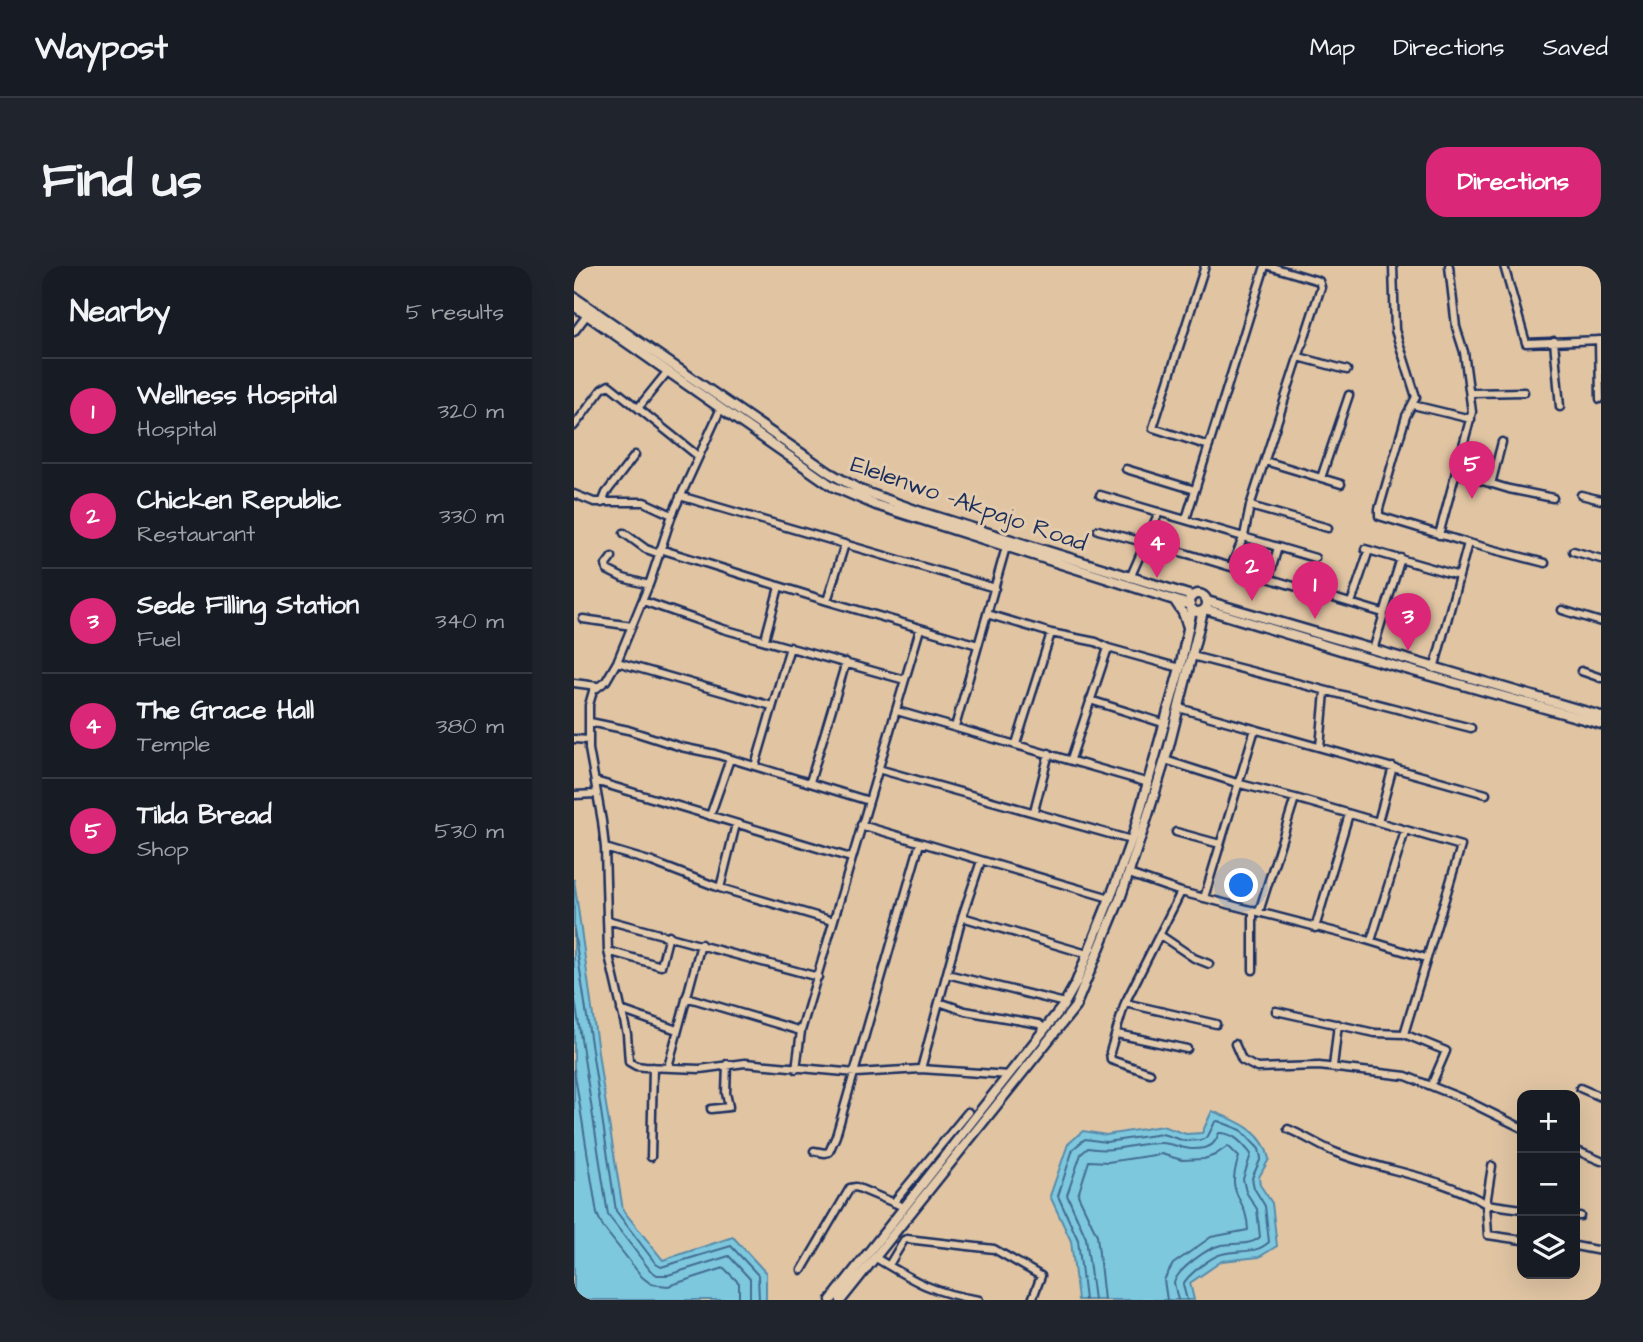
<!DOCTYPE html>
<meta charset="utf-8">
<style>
:root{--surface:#171b24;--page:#20242c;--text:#f1f3f6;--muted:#9ea1a6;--line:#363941;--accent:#db2777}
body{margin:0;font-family:"Architects Daughter",sans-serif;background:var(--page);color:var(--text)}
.controls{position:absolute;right:21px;bottom:21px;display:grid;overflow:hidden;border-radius:14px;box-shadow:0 7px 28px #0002}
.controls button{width:63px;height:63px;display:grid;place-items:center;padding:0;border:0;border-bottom:2px solid var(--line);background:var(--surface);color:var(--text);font:35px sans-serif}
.you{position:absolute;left:668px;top:620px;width:24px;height:24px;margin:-18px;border:5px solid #fff;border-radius:50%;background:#1a73e8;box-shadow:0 0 0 10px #1a73e833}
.badge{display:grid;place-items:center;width:46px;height:46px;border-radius:50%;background:var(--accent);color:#fff;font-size:23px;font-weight:700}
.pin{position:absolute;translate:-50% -58px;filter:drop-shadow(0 2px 4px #0008)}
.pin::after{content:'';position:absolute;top:37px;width:24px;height:21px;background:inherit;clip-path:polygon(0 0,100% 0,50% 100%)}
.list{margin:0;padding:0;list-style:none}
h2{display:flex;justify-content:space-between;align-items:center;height:91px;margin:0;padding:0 28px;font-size:30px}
h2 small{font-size:23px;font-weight:400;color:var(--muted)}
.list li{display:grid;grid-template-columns:46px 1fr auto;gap:21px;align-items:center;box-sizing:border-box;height:105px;padding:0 28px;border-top:2px solid var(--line)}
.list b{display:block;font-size:26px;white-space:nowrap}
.list p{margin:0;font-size:23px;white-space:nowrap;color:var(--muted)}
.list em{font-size:23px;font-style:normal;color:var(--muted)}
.icon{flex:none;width:38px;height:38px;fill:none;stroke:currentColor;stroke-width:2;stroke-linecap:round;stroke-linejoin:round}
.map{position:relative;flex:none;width:1027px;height:1034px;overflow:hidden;border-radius:21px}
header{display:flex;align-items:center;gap:42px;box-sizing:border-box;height:98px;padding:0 35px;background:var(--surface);border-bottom:2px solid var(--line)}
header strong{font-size:33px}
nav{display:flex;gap:38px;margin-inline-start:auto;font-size:24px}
.intro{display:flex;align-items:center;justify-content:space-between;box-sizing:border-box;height:168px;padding:0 42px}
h1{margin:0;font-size:49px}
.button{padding:18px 32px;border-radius:21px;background:var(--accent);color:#fff;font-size:24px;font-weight:700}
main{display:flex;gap:42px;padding:0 42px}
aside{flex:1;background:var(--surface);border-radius:21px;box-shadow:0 7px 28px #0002}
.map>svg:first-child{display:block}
.water{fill:#7ec8de;stroke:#568bab;stroke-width:2}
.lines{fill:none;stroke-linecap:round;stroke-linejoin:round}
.shore{stroke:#436c91;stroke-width:2}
.minor-casing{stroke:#1b2f5e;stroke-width:11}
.secondary-casing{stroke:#1b2f5e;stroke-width:13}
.minor{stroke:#e4cbac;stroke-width:6}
.secondary{stroke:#e4cbac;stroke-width:8}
.labels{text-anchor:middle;stroke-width:6;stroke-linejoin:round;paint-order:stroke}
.street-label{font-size:24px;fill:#1b2f5e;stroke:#e4cbac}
</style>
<header>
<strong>Waypost</strong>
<nav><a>Map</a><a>Directions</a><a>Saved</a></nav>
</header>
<div class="intro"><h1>Find us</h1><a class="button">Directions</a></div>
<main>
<aside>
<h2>Nearby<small>5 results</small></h2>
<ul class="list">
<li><span class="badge">1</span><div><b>Wellness Hospital</b><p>Hospital</p></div><em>320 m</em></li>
<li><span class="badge">2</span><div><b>Chicken Republic</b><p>Restaurant</p></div><em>330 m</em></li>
<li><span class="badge">3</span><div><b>Sede Filling Station</b><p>Fuel</p></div><em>340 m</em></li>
<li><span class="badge">4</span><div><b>The Grace Hall</b><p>Temple</p></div><em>380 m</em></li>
<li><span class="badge">5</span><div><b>Tilda Bread</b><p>Shop</p></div><em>530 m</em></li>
</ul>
</aside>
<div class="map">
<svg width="1027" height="1034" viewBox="0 0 1027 1034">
<rect width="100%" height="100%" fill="#e1c5a3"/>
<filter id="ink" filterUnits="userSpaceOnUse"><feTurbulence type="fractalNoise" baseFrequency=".0143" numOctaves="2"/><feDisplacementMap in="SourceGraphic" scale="14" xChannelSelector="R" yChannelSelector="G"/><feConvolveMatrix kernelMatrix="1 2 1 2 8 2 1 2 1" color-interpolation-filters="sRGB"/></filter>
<g filter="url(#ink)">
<path class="water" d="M0 613 27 808 49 944 89 994 159 971 192 1007V1034H0Z
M638 845C663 855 689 864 695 893L685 911 686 919 698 937 703 980 685 991 648 995 616 1017 620 1034H504L497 975 476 930 494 878 509 865 532 869 588 860 612 868 628 867Z"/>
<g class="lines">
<path class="shore" d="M0 664 42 945 82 998 87 1001 157 980 184 1009 185 1034
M0 727 34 949 76 1004 83 1009H94L155 990 176 1013V1034
M0 803 23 948 29 961 68 1011 77 1018 94 1020 150 1002 165 1017V1034
M511 1034 504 974 484 930 499 883 511 873 532 876 588 868 611 875 628 874 634 870 641 856 644 855 667 864 685 883 687 892 678 912 680 922 691 940 695 976C681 989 665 983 648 988 638 990 612 1010 609 1019L613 1034
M520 1034 512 972 493 929 507 888 514 882C541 887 560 877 586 877 602 877 610 886 630 882 639 880 642 875 645 867 659 866 669 878 677 888L669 913 672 926 683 943 686 971C676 980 660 977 648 979 634 981 603 1004 600 1017L604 1034
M530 1034 523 969 504 929 515 895 534 896 587 888 608 894 630 893 641 889 654 880 665 891C650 932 673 929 674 964L637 971 599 998 590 1014 593 1034"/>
<g class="minor-casing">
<path id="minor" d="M631 0 579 162 635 180
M819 0 821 64 842 131 832 150 805 243V250L894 277 971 297
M930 0 952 77 1027 74
M0 66 13 49
M1025 74 1026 133
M980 75 986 141
M725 91 773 104
M897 127 950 126
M839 139 897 153
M65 141 94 105
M147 142 98 249 76 316 43 396 32 415 19 425 15 439V483L28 555 31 582 34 685 53 768 55 796 62 800 71 801 126 803 171 797 282 807 347 803 435 809
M0 160 28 123 35 119 124 190
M691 195 767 218
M552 203 621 224
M882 207 935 223 979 232
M747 212 775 129
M917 218 928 176
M0 228 20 236H70L98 249
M526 229 741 292
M1007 229 1027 234
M106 230 421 322
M28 237 32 227 61 189
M676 240 754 262
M612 253 691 0
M524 264 614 288 809 347
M50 267 72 283 86 288
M865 269 898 146 890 86 882 61 875 0
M86 283 253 335 404 379
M791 283 885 310
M999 285 1027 293
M38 291 32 299 33 304 49 312 75 319
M657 301 670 270 676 240 747 21 745 15 695 0
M556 312 585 246
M695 312 704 281
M69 335 149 363 331 414
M253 335 271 278
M777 337 795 284
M988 344 1027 356
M413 348 477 367 522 376 534 382 606 402
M9 353 58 360
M191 373 205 321
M799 384 827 292
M618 390 897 462
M43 396 198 440
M860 403 894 277
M1007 405 1027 412
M0 417 23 420
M516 434 592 458
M605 442 912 528
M323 445 575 517
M16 456 54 464 107 481 141 488 295 535
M381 461 432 281
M0 473 15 474
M442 478 477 367
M746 481 751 426
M497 493 534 382
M591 494 666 518 721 532 887 580 830 768 801 767 702 745
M181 500 216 381
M304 503 557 574
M21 515 277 592
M236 516 272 396
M0 529 23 528
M460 545 475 487
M136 550 156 493
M804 556 819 501
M287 559 536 632
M602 566 646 578
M31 582 78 596 146 622 259 655
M555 608 607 626 789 673 852 692
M146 622 162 558
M607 626 551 737 642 758
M630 632 681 463
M679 644V704
M685 646 721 532
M388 651 513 688
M33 654 244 711
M741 662 775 548
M586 669 620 692 635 698
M797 675 831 565
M34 685 87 700 95 669
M373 708 491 737
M112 731 227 765
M365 736 391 745 465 758 471 763
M551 737 536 786 537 794 576 807
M47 744 103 764
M543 768 613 783
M830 768 872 785 857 820
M661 778 668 794 683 802 745 800 832 810 887 832 948 862
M94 801 127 678
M759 801 764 758
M222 803 227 765 346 363
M347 803 388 651 407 595
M1006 822 1027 831
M137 843 155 841 152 827 153 798
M714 863C731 870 747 881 763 887 813 906 866 910 912 938L914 969 948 974
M1001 884 1027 895
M240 885 251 887 255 886 262 870 346 577
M77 891 79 801
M918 900 912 938 948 943
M320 936 394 846
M1001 950H1006
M1001 980 1027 985
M302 992C340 1015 359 1027 405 1034
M315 999 330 974 333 973 420 983 467 1010 458 1034
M228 1004 276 922 282 921 330 941"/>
</g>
<g class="secondary-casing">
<path id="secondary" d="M0 31 256 207 286 224 347 246 618 330
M0 40 258 220 302 239 616 339
M615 337a9 9 0 1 1 18 0a9 9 0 1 1-18 0Z
M601 335 609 347 614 361
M633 335 1027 450
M631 343 793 392 1027 458
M257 1034 489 740 502 717 540 622 560 566 606 402 618 343
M267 1034 501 741 547 630 573 552 594 484 629 345"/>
</g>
<use href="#minor" class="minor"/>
<use href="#secondary" class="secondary"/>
</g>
</g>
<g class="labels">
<g class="street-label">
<text transform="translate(395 237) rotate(19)" y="8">Elelenwo -Akpajo Road</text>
</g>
</g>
</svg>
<div class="controls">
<button>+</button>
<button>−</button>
<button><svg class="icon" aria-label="layers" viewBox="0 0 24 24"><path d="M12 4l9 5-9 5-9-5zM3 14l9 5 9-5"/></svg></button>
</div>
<div class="you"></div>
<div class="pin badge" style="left:741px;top:353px">1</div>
<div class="pin badge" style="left:678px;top:335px">2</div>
<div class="pin badge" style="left:834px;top:385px">3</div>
<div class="pin badge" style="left:583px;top:312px">4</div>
<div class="pin badge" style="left:898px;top:233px">5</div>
</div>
</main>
